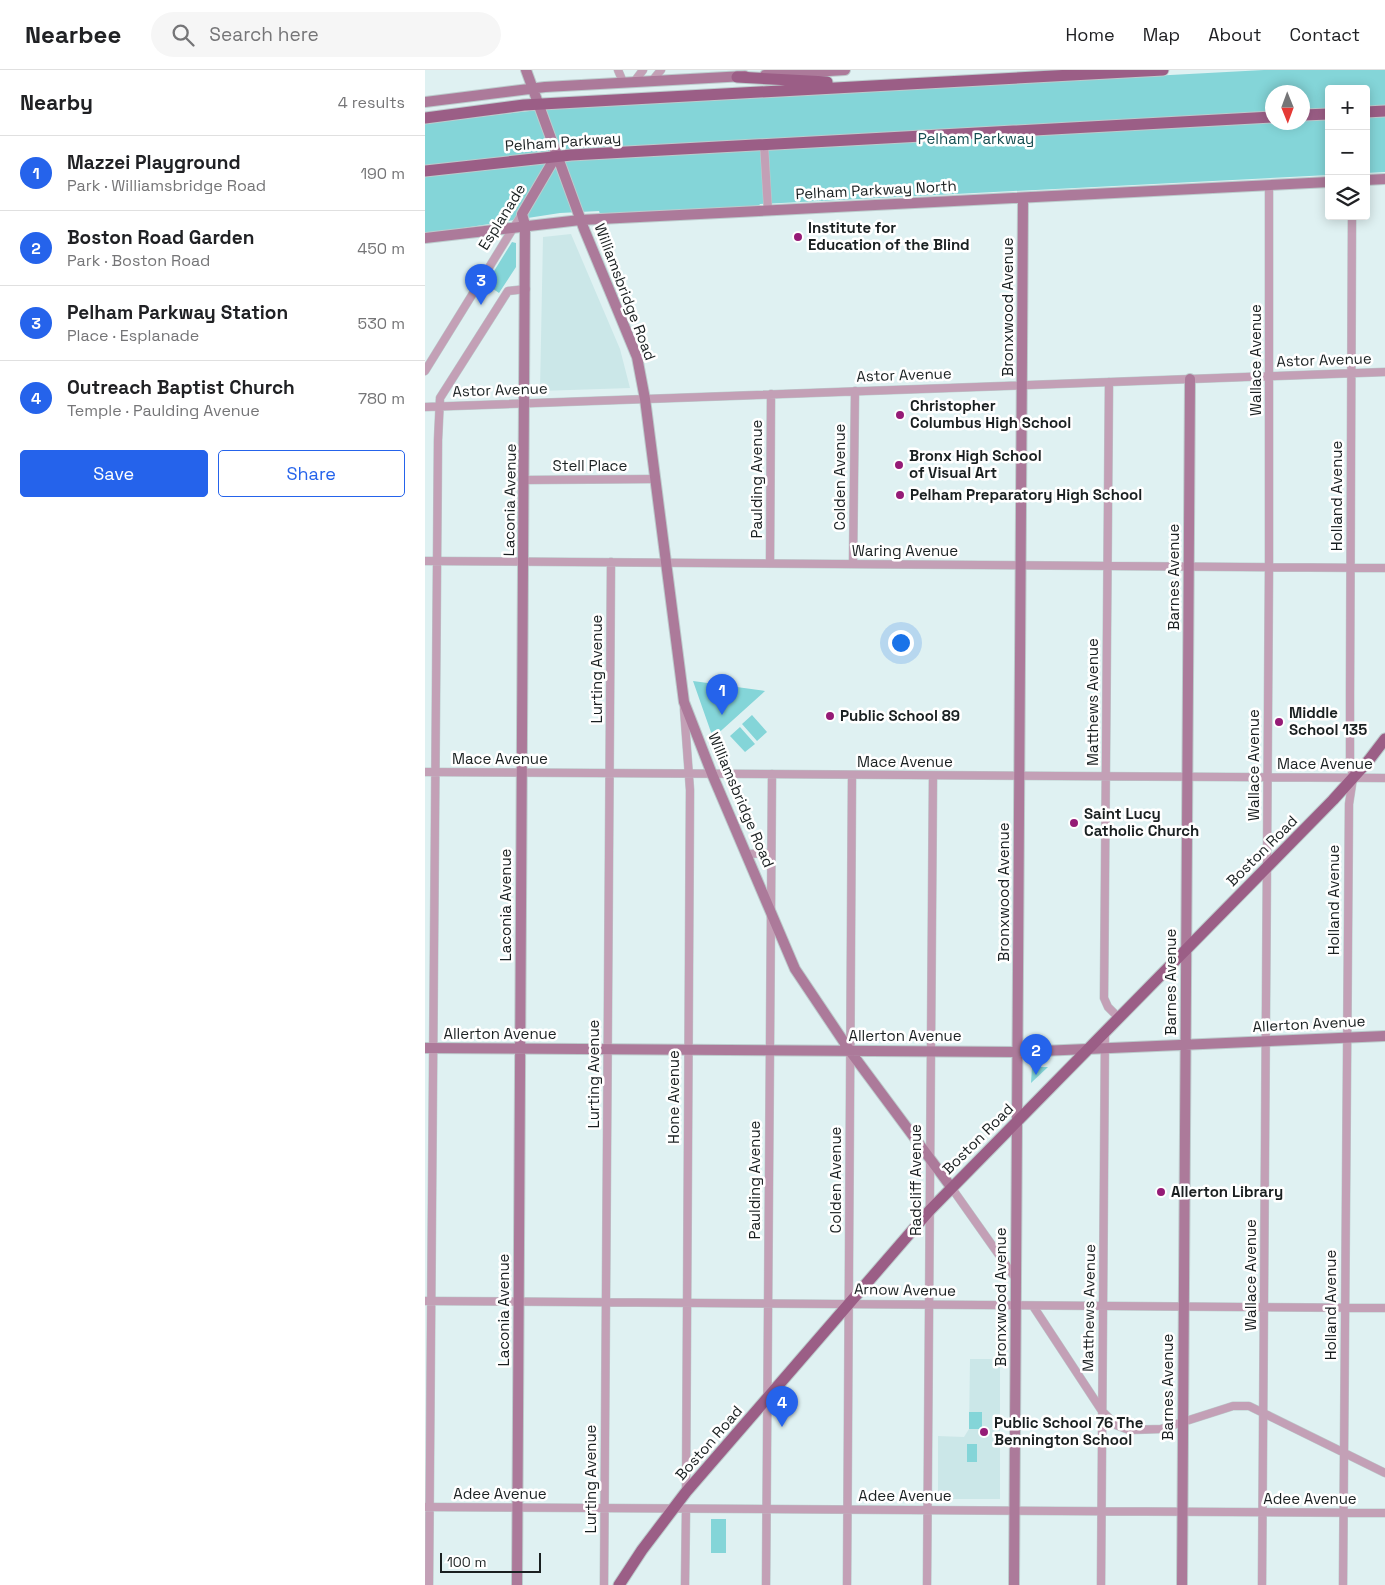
<!DOCTYPE html>
<meta charset="utf-8">
<style>
:root{--surface:#fff;--page:#f6f6f6;--text:#202124;--muted:#757577;--line:#e0e0e0;--accent:#2563eb}
body{margin:0;font-family:"Space Grotesk",sans-serif;background:var(--page);color:var(--text)}
.controls{position:absolute;right:15px;top:15px;display:grid;overflow:hidden;border-radius:5px;box-shadow:0 2px 12px #0003}
.controls button{width:45px;height:45px;display:grid;place-items:center;padding:0;border:0;border-bottom:1px solid var(--line);background:var(--surface);color:var(--text);font:25px sans-serif}
.compass{position:absolute;left:840px;top:15px;width:45px;height:45px;border-radius:50%;background:var(--surface);box-shadow:0 2px 12px #0003;rotate:179deg}
.scale{position:absolute;left:15px;bottom:12px;width:101px;box-sizing:border-box;padding-left:5px;border:2px solid #1a2021;border-top:0;font-size:14px;line-height:18px;white-space:nowrap;color:#1a2021;-webkit-text-stroke:4px #fff;paint-order:stroke}
.you{position:absolute;left:475px;top:572px;width:18px;height:18px;margin:-12px;border:4px solid #fff;border-radius:50%;background:#1a73e8;box-shadow:0 0 0 8px #1a73e833}
.badge{display:grid;place-items:center;width:32px;height:32px;border-radius:50%;background:var(--accent);color:#fff;font-size:16px;font-weight:700}
.pin{position:absolute;translate:-50% -41px;filter:drop-shadow(0 1px 2px #0008)}
.pin::after{content:'';position:absolute;top:26px;width:18px;height:15px;background:inherit;clip-path:polygon(0 0,100% 0,50% 100%)}
.list{margin:0;padding:0;list-style:none}
h2{display:flex;justify-content:space-between;align-items:center;height:65px;margin:0;padding:0 20px;font-size:21px}
h2 small{font-size:16px;font-weight:400;color:var(--muted)}
.list li{display:grid;grid-template-columns:32px 1fr auto;gap:15px;align-items:center;box-sizing:border-box;height:75px;padding:0 20px;border-top:1px solid var(--line)}
.list b{display:block;font-size:19px;white-space:nowrap}
.list p{margin:0;font-size:16px;white-space:nowrap;color:var(--muted)}
.list em{font-size:16px;font-style:normal;color:var(--muted)}
.actions{display:flex;gap:10px;padding:15px 20px}
.actions a{flex:1;padding:11px 0;border:1px solid var(--accent);border-radius:5px;text-align:center;font-size:18px;color:var(--accent)}
.actions .main{background:var(--accent);color:#fff}
.icon{flex:none;width:28px;height:28px;fill:none;stroke:currentColor;stroke-width:2;stroke-linecap:round;stroke-linejoin:round}
.map{position:relative;flex:none;width:960px;height:1515px;overflow:hidden}
header{display:flex;align-items:center;gap:30px;box-sizing:border-box;height:70px;padding:0 25px;background:var(--surface);border-bottom:1px solid var(--line)}
header strong{font-size:24px}
nav{display:flex;gap:28px;margin-inline-start:auto;font-size:18px}
.search{width:350px;height:45px;background:var(--page);display:flex;align-items:center;gap:12px;box-sizing:border-box;padding:0 18px;border-radius:28px;color:var(--muted);font-size:19px}
main{display:flex}
aside{flex:1;background:var(--surface)}
.map>svg:first-child{display:block}
.built{fill:#cbe7e8}
.green{fill:#84d5d8;fill-rule:evenodd}
.lines{fill:none;stroke-linecap:round;stroke-linejoin:round}
.street-casing{stroke:#bccbcc;stroke-width:9}
.secondary-casing{stroke:#bccbcc;stroke-width:12}
.primary-casing{stroke:#bccbcc;stroke-width:13}
.street{stroke:#c3a0b6;stroke-width:8}
.secondary{stroke:#ac7a9a;stroke-width:10}
.primary{stroke:#9b5e86;stroke-width:11}
.poi-dot{fill:#951b76;stroke:#fff;stroke-width:2}
.labels{text-anchor:middle;stroke-width:5;stroke-linejoin:round;paint-order:stroke}
.park-label{font-size:15px;fill:#154e51;stroke:#fff}
.street-label{font-size:15px;fill:#1a2021;stroke:#fff}
.poi-label{font-size:15px;font-weight:bold;fill:#1a2021;stroke:#fff;text-anchor:start}
</style>
<header>
<strong>Nearbee</strong>
<div class="search"><svg class="icon" aria-label="search" viewBox="0 0 24 24"><circle cx="10" cy="10" r="6"/><path d="M15 15l6 6"/></svg>Search here</div>
<nav><a>Home</a><a>Map</a><a>About</a><a>Contact</a></nav>
</header>
<main>
<aside>
<h2>Nearby<small>4 results</small></h2>
<ul class="list">
<li><span class="badge">1</span><div><b>Mazzei Playground</b><p>Park · Williamsbridge Road</p></div><em>190 m</em></li>
<li><span class="badge">2</span><div><b>Boston Road Garden</b><p>Park · Boston Road</p></div><em>450 m</em></li>
<li><span class="badge">3</span><div><b>Pelham Parkway Station</b><p>Place · Esplanade</p></div><em>530 m</em></li>
<li><span class="badge">4</span><div><b>Outreach Baptist Church</b><p>Temple · Paulding Avenue</p></div><em>780 m</em></li>
</ul>
<div class="actions"><a class="main">Save</a><a>Share</a></div>
</aside>
<div class="map">
<svg width="960" height="1515" viewBox="0 0 960 1515">
<rect width="100%" height="100%" fill="#dff1f2"/>
<path class="built" d="M146 164 195 279 205 318 115 321 118 167Z
M545 1289H575V1429H513V1366L539 1367 544 1359Z"/>
<path class="green" d="M839 0H960V102L941 103V19H904V105L335 134 333 137 175 144 174 141 135 143 0 164V53L130 38ZM848 22H878V52H848Z
M87 172 91 173V197L74 223 61 214Z
M268 611 340 621 288 668Z
M327 645 342 662 332 671 317 654Z
M315 657 330 674 320 682 305 666Z
M607 997H623L606 1013Z
M544 1342H557V1359H544Z
M542 1374H552V1392H542Z
M286 1449H301V1483H286Z"/>
<g class="lines">
<g class="street-casing">
<path id="street" d="M193 0 198 12
M227 11 236 0
M209 12 218 0
M339 74 343 140
M0 301 97 144
M684 312 679 928 683 937 693 947
M0 337 960 302
M100 410 230 409
M0 491 960 498
M345 493 346 324
M428 494 430 321
M259 639 265 720 261 1422
M0 702 960 708
M322 784 346 783
M526 1117 591 1209
M0 1231 960 1238
M608 1236 677 1341 691 1355 704 1360 736 1359 808 1336H824L960 1403
M0 1437 960 1443
M4 1515 13 370 15 328 83 221 101 219
M179 1515 186 492
M260 1515 261 1439
M341 1515 347 704
M422 1515 427 705
M502 1515 508 706
M676 1515 680 962
M837 1515 844 497V115
M918 1515 924 734 928 708 925 690V624L927 146"/>
</g>
<g class="secondary-casing">
<path id="secondary" d="M101 0 159 159 212 287 220 329 259 632 287 704 370 899 425 981 526 1117
M340 5 420 0
M0 32 120 17 320 6
M941 110 960 109
M0 168 155 150 904 112
M0 978 593 982 960 966
M92 1515 100 155 97 144 131 86
M589 1515 598 128
M757 1515 765 309"/>
</g>
<g class="primary-casing">
<path id="primary" d="M312 7 402 12
M941 42 960 41
M878 45 904 44
M0 48 99 35 738 0
M0 101 146 85 848 47
M194 1515 217 1480 261 1422 505 1140 908 730 944 690 960 669"/>
</g>
<use href="#street" class="street"/>
<use href="#secondary" class="secondary"/>
<use href="#primary" class="primary"/>
</g>
<g class="poi-dot">
<circle cx="373" cy="167" r="5"/>
<circle cx="475" cy="345" r="5"/>
<circle cx="474" cy="395" r="5"/>
<circle cx="475" cy="425" r="5"/>
<circle cx="405" cy="646" r="5"/>
<circle cx="854" cy="652" r="5"/>
<circle cx="649" cy="753" r="5"/>
<circle cx="736" cy="1122" r="5"/>
<circle cx="559" cy="1362" r="5"/>
</g>
<g class="labels">
<g class="park-label">
<text x="551" y="74">Pelham Parkway</text>
</g>
<g class="street-label">
<text transform="translate(138 72) rotate(-4)" y="5">Pelham Parkway</text>
<text transform="translate(451 120) rotate(-3)" y="5">Pelham Parkway North</text>
<text transform="translate(77 147) rotate(-58)" y="5">Esplanade</text>
<text transform="translate(200 222) rotate(69)" y="5">Williamsbridge Road</text>
<text transform="translate(583 237) rotate(-90)" y="5">Bronxwood Avenue</text>
<text transform="translate(831 290) rotate(-90)" y="5">Wallace Avenue</text>
<text transform="translate(899 290) rotate(-2)" y="5">Astor Avenue</text>
<text transform="translate(479 305) rotate(-2)" y="5">Astor Avenue</text>
<text transform="translate(75 320) rotate(-2)" y="5">Astor Avenue</text>
<text x="165" y="401">Stell Place</text>
<text transform="translate(415 407) rotate(-90)" y="5">Colden Avenue</text>
<text transform="translate(332 409) rotate(-90)" y="5">Paulding Avenue</text>
<text transform="translate(912 426) rotate(-90)" y="5">Holland Avenue</text>
<text transform="translate(85 430) rotate(-89)" y="5">Laconia Avenue</text>
<text x="480" y="486">Waring Avenue</text>
<text transform="translate(749 507) rotate(-90)" y="5">Barnes Avenue</text>
<text transform="translate(172 599) rotate(-90)" y="5">Lurting Avenue</text>
<text transform="translate(668 632) rotate(-90)" y="5">Matthews Avenue</text>
<text x="75" y="694">Mace Avenue</text>
<text x="480" y="697">Mace Avenue</text>
<text x="900" y="699">Mace Avenue</text>
<text transform="translate(829 695) rotate(-90)" y="5">Wallace Avenue</text>
<text transform="translate(316 730) rotate(67)" y="5">Williamsbridge Road</text>
<text transform="translate(837 781) rotate(-45)" y="5">Boston Road</text>
<text transform="translate(579 822) rotate(-90)" y="5">Bronxwood Avenue</text>
<text transform="translate(909 830) rotate(-90)" y="5">Holland Avenue</text>
<text transform="translate(81 835) rotate(-90)" y="5">Laconia Avenue</text>
<text transform="translate(746 912) rotate(-90)" y="5">Barnes Avenue</text>
<text transform="translate(884 954) rotate(-3)" y="5">Allerton Avenue</text>
<text x="75" y="969">Allerton Avenue</text>
<text x="480" y="971">Allerton Avenue</text>
<text transform="translate(169 1004) rotate(-90)" y="5">Lurting Avenue</text>
<text transform="translate(249 1027) rotate(-90)" y="5">Hone Avenue</text>
<text transform="translate(553 1069) rotate(-45)" y="5">Boston Road</text>
<text transform="translate(330 1110) rotate(-90)" y="5">Paulding Avenue</text>
<text transform="translate(411 1110) rotate(-90)" y="5">Colden Avenue</text>
<text transform="translate(491 1110) rotate(-90)" y="5">Radcliff Avenue</text>
<text transform="translate(826 1205) rotate(-90)" y="5">Wallace Avenue</text>
<text transform="translate(480 1220) rotate(1)" y="5">Arnow Avenue</text>
<text transform="translate(576 1227) rotate(-90)" y="5">Bronxwood Avenue</text>
<text transform="translate(906 1235) rotate(-90)" y="5">Holland Avenue</text>
<text transform="translate(664 1238) rotate(-89)" y="5">Matthews Avenue</text>
<text transform="translate(79 1240) rotate(-90)" y="5">Laconia Avenue</text>
<text transform="translate(743 1317) rotate(-90)" y="5">Barnes Avenue</text>
<text transform="translate(284 1373) rotate(-49)" y="5">Boston Road</text>
<text transform="translate(166 1409) rotate(-90)" y="5">Lurting Avenue</text>
<text x="75" y="1429">Adee Avenue</text>
<text x="480" y="1431">Adee Avenue</text>
<text x="885" y="1434">Adee Avenue</text>
</g>
<g class="poi-label">
<text x="383" y="163">Institute for<tspan x="383" dy="17">Education of the Blind</tspan></text>
<text x="485" y="341">Christopher<tspan x="485" dy="17">Columbus High School</tspan></text>
<text x="484" y="391">Bronx High School<tspan x="484" dy="17">of Visual Art</tspan></text>
<text x="485" y="430">Pelham Preparatory High School</text>
<text x="864" y="648">Middle<tspan x="864" dy="17">School 135</tspan></text>
<text x="415" y="651">Public School 89</text>
<text x="659" y="749">Saint Lucy<tspan x="659" dy="17">Catholic Church</tspan></text>
<text x="746" y="1127">Allerton Library</text>
<text x="569" y="1358">Public School 76 The<tspan x="569" dy="17">Bennington School</tspan></text>
</g>
</g>
</svg>
<div class="controls">
<button>+</button>
<button>−</button>
<button><svg class="icon" aria-label="layers" viewBox="0 0 24 24"><path d="M12 4l9 5-9 5-9-5zM3 14l9 5 9-5"/></svg></button>
</div>
<svg class="compass" viewBox="-18 -18 36 36"><path d="M0-13l5 13h-10z" fill="#e53935"/><path d="M0 13l5-13h-10z" fill="#757577"/></svg>
<div class="scale">100 m</div>
<div class="you"></div>
<div class="pin badge" style="left:297px;top:645px">1</div>
<div class="pin badge" style="left:611px;top:1005px">2</div>
<div class="pin badge" style="left:56px;top:235px">3</div>
<div class="pin badge" style="left:357px;top:1357px">4</div>
</div>
</main>
